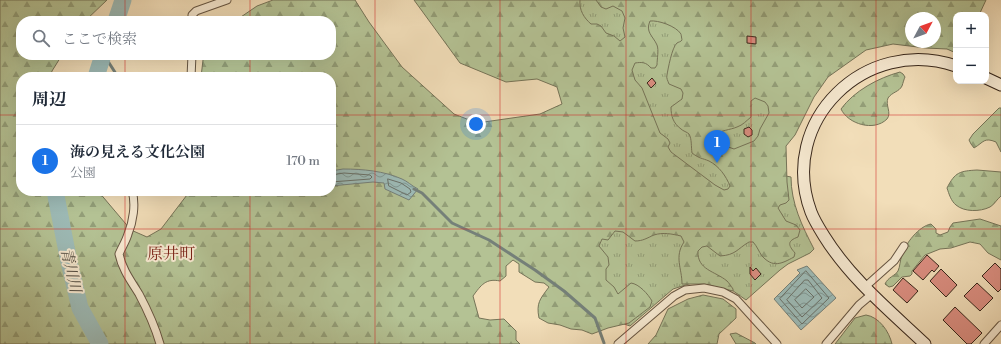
<!DOCTYPE html>
<html lang="ja">
<meta charset="utf-8">
<style>
:root{--surface:#fff;--page:#f2f2f3;--text:#1f2937;--muted:#747a83;--line:#e0e1e3;--accent:#1a73e8}
body{margin:0;font-family:"Libre Bodoni","Noto Serif JP",serif;background:var(--page);color:var(--text)}
.controls{position:absolute;right:12px;top:12px;display:grid;overflow:hidden;border-radius:8px;box-shadow:0 4px 16px #0002}
.controls button{width:36px;height:36px;display:grid;place-items:center;padding:0;border:0;border-bottom:1px solid var(--line);background:var(--surface);color:var(--text);font:20px sans-serif}
.compass{position:absolute;left:905px;top:12px;width:36px;height:36px;border-radius:50%;background:var(--surface);box-shadow:0 4px 16px #0002;rotate:49deg}
.you{position:absolute;left:476px;top:124px;width:14px;height:14px;margin:-10px;border:3px solid #fff;border-radius:50%;background:#1a73e8;box-shadow:0 0 0 6px #1a73e833}
.badge{display:grid;place-items:center;width:26px;height:26px;border-radius:50%;background:var(--accent);color:#fff;font-size:13px;font-weight:700}
.pin{position:absolute;translate:-50% -33px;filter:drop-shadow(0 1px 2px #0008)}
.pin::after{content:'';position:absolute;top:21px;width:14px;height:12px;background:inherit;clip-path:polygon(0 0,100% 0,50% 100%)}
.list{margin:0;padding:0;list-style:none}
h2{display:flex;justify-content:space-between;align-items:center;height:52px;margin:0;padding:0 16px;font-size:17px}
h2 small{font-size:13px;font-weight:400;color:var(--muted)}
.list li{display:grid;grid-template-columns:26px 1fr auto;gap:12px;align-items:center;box-sizing:border-box;height:72px;padding:0 16px;border-top:1px solid var(--line)}
.list b{display:block;font-size:15px;white-space:nowrap}
.list p{margin:0;font-size:13px;white-space:nowrap;color:var(--muted)}
.list em{font-size:13px;font-style:normal;color:var(--muted)}
.icon{flex:none;width:22px;height:22px;fill:none;stroke:currentColor;stroke-width:2;stroke-linecap:round;stroke-linejoin:round}
.map{position:relative;flex:none;width:1001px;height:344px;overflow:hidden}
.search{position:absolute;background:var(--surface);box-shadow:0 4px 16px #0002;left:16px;top:16px;width:320px;height:44px;display:flex;align-items:center;gap:10px;box-sizing:border-box;padding:0 14px;border-radius:16px;color:var(--muted);font-size:15px}
.panel{position:absolute;background:var(--surface);box-shadow:0 4px 16px #0002;left:16px;top:72px;width:320px;height:124px;border-radius:16px}
.map>svg:first-child{display:block}
.grass{fill:url(#grass-tufts);stroke:#767458}
.forest{fill:url(#forest-firs);stroke:#767458;fill-rule:evenodd}
.water{fill:url(#water-waves);stroke:#758079}
.lines{fill:none;stroke-linecap:round;stroke-linejoin:round}
.shore{stroke:#6a7169;stroke-width:1}
.stream{stroke:#758079;stroke-width:3}
.river{stroke:#9dbbb7;stroke-width:17}
.building{fill:#db8e81;stroke:#38271b}
.street-casing{stroke:#665542;stroke-width:9}
.secondary-casing{stroke:#38271b;stroke-width:13}
.street{stroke:#f7ead2;stroke-width:7}
.secondary{stroke:#f7ead2;stroke-width:11}
.grid{fill:none;stroke:#d62828;stroke-width:1;stroke-opacity:0.55}
.labels{text-anchor:middle;stroke-width:4;stroke-linejoin:round;paint-order:stroke}
.water-label{font-size:15px;font-style:italic;fill:#514c42;stroke:#f7ead2}
.quarter-label{font-size:16px;fill:#7a1f14;stroke:#f7ead2}
</style>
<div class="map">
<svg width="1001" height="344" viewBox="0 0 1001 344">
<defs>
<pattern id="grass-tufts" width="24" height="20" patternUnits="userSpaceOnUse"><rect width="24" height="20" fill="#b4c294"/><path d="M3 7l-1-3M5 7V3M7 7l1-3M15 17l-1-3M17 17v-4M19 17l1-3" fill="none" stroke="#939e78"/></pattern>
<pattern id="forest-firs" width="22" height="20" patternUnits="userSpaceOnUse"><rect width="22" height="20" fill="#b4c294"/><path d="M5 1l3.5 6h-7zM16 11l3.5 6h-7z" fill="#939e78"/></pattern>
<pattern id="water-waves" width="16" height="10" patternUnits="userSpaceOnUse"><rect width="16" height="10" fill="#9dbbb7"/><path d="M0 5q4-4 8 0t8 0" fill="none" stroke="#819894"/></pattern>
</defs>
<rect width="100%" height="100%" fill="#f2deb9"/>
<filter id="stains"><feTurbulence type="fractalNoise" baseFrequency=".005" numOctaves="4"/><feColorMatrix values="0 0 0 0 .2 0 0 0 0 .09 0 0 0 0 .02 0 0 0 .5 -.17"/></filter>
<radialGradient id="worn" r=".72"><stop offset=".6" stop-color="#630" stop-opacity="0"/><stop offset="1" stop-color="#630" stop-opacity=".3"/></radialGradient>
<path class="grass" d="M568 0H647L781 104 786 176 791 177C791 203 802 226 814 249L810 253 788 264 780 270 746 300 729 288 695 282 673 289 630 326 618 322 607 315Z"/>
<path class="forest" d="M0 0H107L85 21H21V55H62L52 71 50 77H21V191H98L131 230 147 237 161 229 190 191H331V77H201L203 60 206 55H331V21H235L257 6 273 0H355L369 22 402 67 454 114 477 123 540 114 562 104 557 87 537 79 506 82 460 63 414 0H580C579 10 584 18 591 24H597L601 26 606 33 614 36 620 41 625 37 623 28 625 18 622 11 613 6 606 9 601 7 596 0H986L979 15H956V53L947 49 926 48 893 44 866 50 828 77 814 97 795 135 786 146 787 182 789 200 786 203 780 205 778 208 786 221 796 225 800 230 798 237C787 241 788 245 795 253L794 257C781 264 773 268 762 256 759 252 757 246 753 242H749C737 249 736 255 720 256L707 246 702 247 698 251C697 270 715 271 727 281 729 283 731 286 733 289V291L704 284H682C682 268 674 257 684 242L681 236C672 234 663 232 654 235 647 238 643 241 635 241L623 232 615 231 608 240 602 239 599 246 608 257 609 265 606 269V280L614 287 618 294 631 283C639 284 648 294 652 301L650 307 629 323 608 328 592 334 582 330 571 329 560 325 548 323 539 318C536 303 540 299 549 287L544 283 535 282 519 272V264L513 260 506 266V276L500 281C486 278 481 285 473 296L479 318 490 320 504 319 516 331V340L520 344H0ZM911 18H935V42H911ZM650 21C658 20 676 26 681 34 681 34 682 40 682 40 681 42 678 42 677 43 672 47 668 69 667 75 666 78 668 81 669 84L681 89 683 93 682 99 671 107C671 116 673 123 681 129 683 131 687 132 689 134 692 139 691 147 692 153 700 159 702 158 709 161 719 166 726 176 730 186L728 189 724 190 715 185 671 152 668 147 670 143 668 139 660 133 642 88 635 80 632 70 635 63C642 62 646 62 651 68H655L657 65C657 59 659 50 657 45 653 36 645 32 650 21ZM755 98 765 102 768 106 769 113 760 129 758 136 754 141 734 149 720 144 715 139V135C721 130 730 130 737 127 743 125 746 121 751 117V101Z
M900 72 903 74 905 77C904 79 903 83 902 86 899 92 892 92 888 98 885 105 892 113 887 119 874 132 848 124 841 109 854 91 878 78 900 72Z
M999 108H1001V152L996 142C984 137 984 142 974 148L971 144 969 140 973 134Z
M977 170 1001 172V196C997 199 994 205 990 207 980 212 964 212 956 205 951 201 949 194 947 188 955 172 960 171 977 170Z
M980 219 1001 226V260L988 253 980 244 970 242 951 248 940 249 925 255 912 271V274L910 276 902 277 893 286 889 287 885 284C888 277 895 276 898 271 900 267 900 260 902 255 905 244 919 226 931 224L936 229V233L940 235 948 232 950 227 953 223Z
M703 295 723 299 736 309V318L719 334 717 344H648L656 335 668 309 688 299Z
M866 315C879 317 889 331 892 344H835L855 318Z
M736 333 755 343 756 344H736L730 334Z"/>
<path class="water" d="M343 169C363 169 384 171 402 179 407 181 412 186 418 189L409 200 385 189 384 183 373 182 331 186V171Z
M807 266 836 298 801 330 774 299 800 273 797 270Z"/>
<g class="lines">
<path class="shore" d="M331 175 344 173 370 175 372 177 370 179 331 182
M388 179 401 183 410 189 411 192 407 195 389 186Z
M806 271 829 298 802 324 780 299Z
M805 280H808L822 298 802 317 787 300Z
M806 289 814 297 802 308 795 300Z"/>
<path class="stream" d="M104 55 118 77
M414 189 422 193 452 223 489 240 535 270 564 291 595 318 604 343"/>
<path class="river" d="M116 21 123 0
M96 77 103 55
M57 191 56 196 69 262 80 308 100 344"/>
</g>
<path class="building" d="M747 36 756 37V44L747 43Z
M652 78 656 83 651 88 647 83Z
M749 127 752 130V135L748 137 744 134V129Z
M927 255 939 266 934 272 932 270 923 280 913 271Z
M995 263 1001 269V289L998 292 982 276Z
M750 267 753 271 756 268 761 274 755 280 750 274Z
M941 269 957 285 946 297 930 281Z
M903 278 918 291 907 303 893 290Z
M977 283 993 298 980 311 964 296Z
M955 307 982 333 971 344H967L943 320Z"/>
<g class="lines">
<g class="street-casing">
<path id="street" d="M192 21V15L196 11 227 0
M191 77 192 55
M132 191C136 204 133 222 128 234 126 241 122 247 119 254 122 269 131 281 139 294 148 311 155 326 160 344
M865 287 894 261 904 246
M618 344 674 296 685 290 704 288 723 292 736 299 777 344
M826 344 859 305 872 294
M984 344 1001 325"/>
</g>
<g class="secondary-casing">
<path id="secondary" d="M986 78 1001 85
M925 344C889 310 850 278 824 236 819 228 814 220 811 212 777 121 866 35 956 66"/>
</g>
<use href="#street" class="street"/>
<use href="#secondary" class="secondary"/>
</g>
<path class="grid" d="M125 0V21M250 0V21M375 0V344M500 0V344M626 0V344M751 0V344M876 0V344M125 55V77M250 55V77M0 115H21M331 115H1001M125 191V344M250 191V344M0 229H1001"/>
<g class="labels">
<g class="water-label">
<text transform="translate(71 270) rotate(77)" y="5">青川川</text>
</g>
<g class="quarter-label">
<text x="171" y="259">原井町</text>
</g>
</g>
<rect width="100%" height="100%" filter="url(#stains)"/>
<rect width="100%" height="100%" fill="url(#worn)"/>
</svg>
<div class="controls">
<button>+</button>
<button>−</button>
</div>
<svg class="compass" viewBox="-18 -18 36 36"><path d="M0-13l5 13h-10z" fill="#e53935"/><path d="M0 13l5-13h-10z" fill="#747a83"/></svg>
<div class="you"></div>
<div class="pin badge" style="left:717px;top:163px">1</div>
<div class="search"><svg class="icon" aria-label="search" viewBox="0 0 24 24"><circle cx="10" cy="10" r="6"/><path d="M15 15l6 6"/></svg>ここで検索</div>
<section class="panel">
<h2>周辺<small></small></h2>
<ul class="list">
<li><span class="badge">1</span><div><b>海の見える文化公園</b><p>公園</p></div><em>170 m</em></li>
</ul>
</section>
</div>
